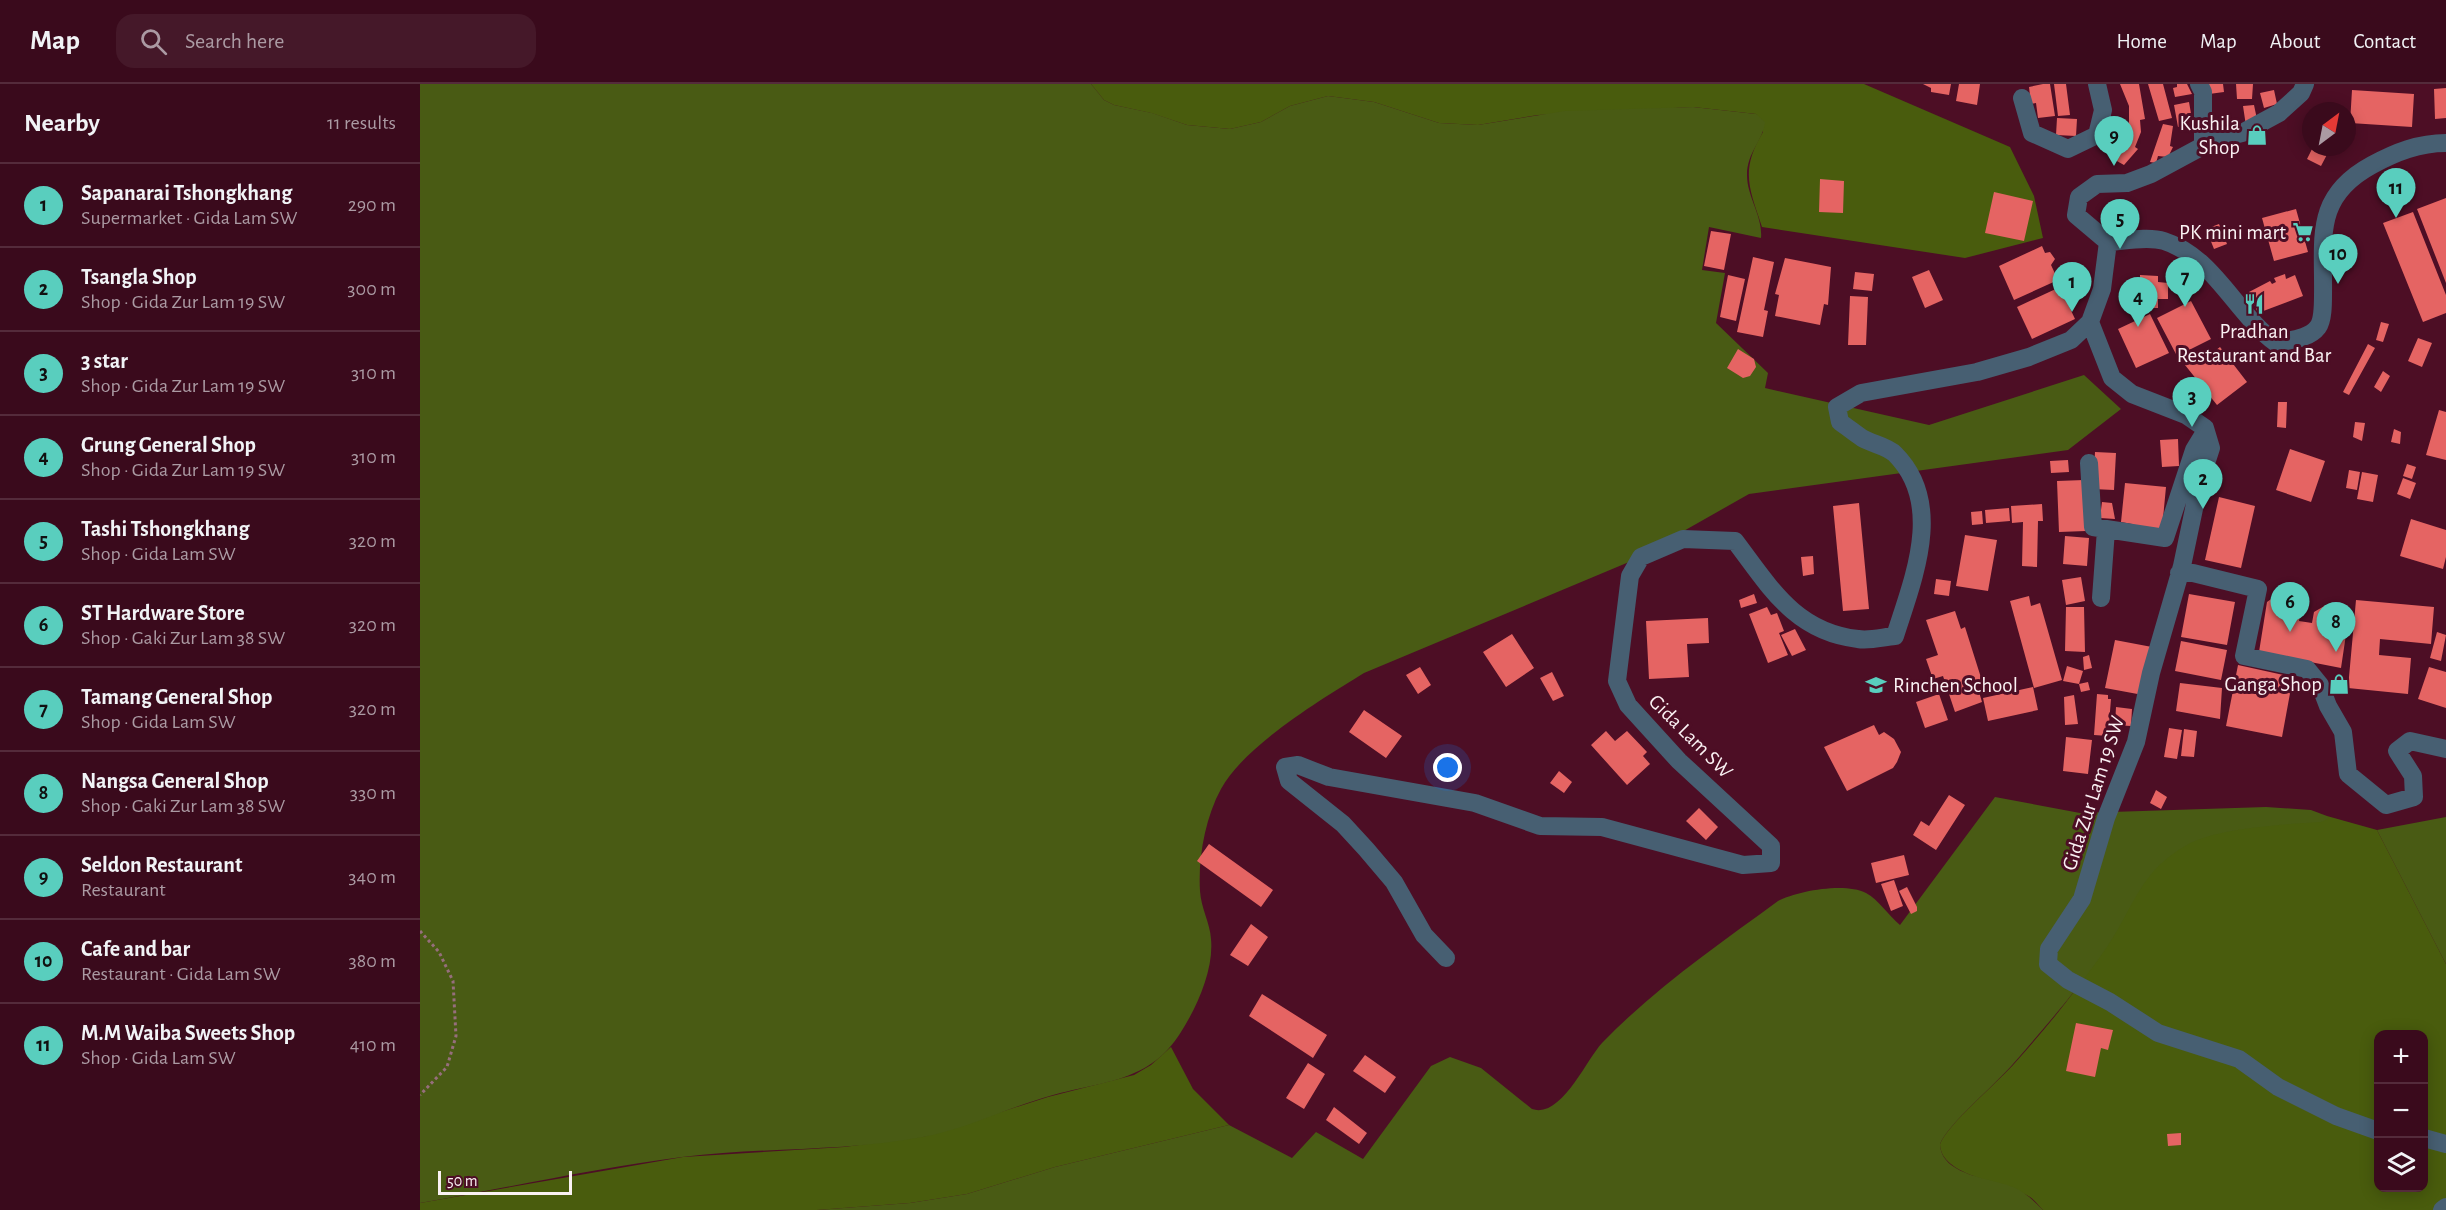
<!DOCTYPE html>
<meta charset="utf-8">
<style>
:root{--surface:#3a0a1c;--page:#451829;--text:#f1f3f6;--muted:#ab9aa3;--line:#542b3b;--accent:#59cebe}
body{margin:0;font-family:"Alegreya Sans",sans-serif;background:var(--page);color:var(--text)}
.controls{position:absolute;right:18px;bottom:18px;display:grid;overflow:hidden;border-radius:12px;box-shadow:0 3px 15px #0003}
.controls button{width:54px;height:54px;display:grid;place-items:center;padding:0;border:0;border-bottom:2px solid var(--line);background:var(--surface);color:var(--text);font:30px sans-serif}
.compass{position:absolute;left:1882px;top:18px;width:54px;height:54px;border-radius:50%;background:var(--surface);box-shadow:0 3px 15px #0003;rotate:32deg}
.scale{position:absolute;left:18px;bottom:15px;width:134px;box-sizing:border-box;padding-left:6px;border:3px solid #faf1f3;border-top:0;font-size:16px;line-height:21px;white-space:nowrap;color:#faf1f3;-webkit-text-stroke:4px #4d0e25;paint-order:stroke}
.you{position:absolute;left:1028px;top:684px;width:21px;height:21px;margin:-15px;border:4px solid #fff;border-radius:50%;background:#1a73e8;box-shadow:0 0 0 9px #1a73e833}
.badge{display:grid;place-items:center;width:39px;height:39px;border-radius:50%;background:var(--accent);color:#111;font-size:20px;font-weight:700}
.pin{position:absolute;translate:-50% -50px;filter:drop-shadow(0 2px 3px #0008)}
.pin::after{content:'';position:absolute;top:32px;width:21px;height:18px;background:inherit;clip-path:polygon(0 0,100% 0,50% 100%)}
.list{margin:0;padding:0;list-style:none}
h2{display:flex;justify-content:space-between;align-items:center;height:78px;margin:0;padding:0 24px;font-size:26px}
h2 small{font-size:20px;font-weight:400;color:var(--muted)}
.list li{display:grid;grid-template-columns:39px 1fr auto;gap:18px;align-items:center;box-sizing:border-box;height:84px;padding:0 24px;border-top:2px solid var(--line)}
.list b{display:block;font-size:22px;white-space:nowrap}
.list p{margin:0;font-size:20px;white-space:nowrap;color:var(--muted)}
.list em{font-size:20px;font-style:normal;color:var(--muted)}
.icon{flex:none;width:33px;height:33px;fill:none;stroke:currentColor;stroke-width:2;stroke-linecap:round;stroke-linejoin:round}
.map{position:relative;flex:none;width:2026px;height:1126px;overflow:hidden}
header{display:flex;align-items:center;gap:36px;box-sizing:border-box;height:84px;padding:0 30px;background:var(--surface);border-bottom:2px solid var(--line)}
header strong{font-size:28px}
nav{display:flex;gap:33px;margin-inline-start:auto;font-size:21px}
.search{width:420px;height:54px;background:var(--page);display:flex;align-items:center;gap:15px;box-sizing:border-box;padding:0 21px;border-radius:18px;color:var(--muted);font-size:22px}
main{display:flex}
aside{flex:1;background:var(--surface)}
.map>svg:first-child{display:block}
.green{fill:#495c0d;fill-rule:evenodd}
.forest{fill:#495b14}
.building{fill:#e56463}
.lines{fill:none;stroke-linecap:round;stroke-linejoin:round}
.path{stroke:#966e7c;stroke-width:3;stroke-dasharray:3 3;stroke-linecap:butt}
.minor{stroke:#475f72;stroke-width:18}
.labels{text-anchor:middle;stroke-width:6;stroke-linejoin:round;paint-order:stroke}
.poi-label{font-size:21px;fill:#faf1f3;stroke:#4d0e25;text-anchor:end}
.street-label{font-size:21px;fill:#faf1f3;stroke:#4d0e25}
</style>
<header>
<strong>Map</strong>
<div class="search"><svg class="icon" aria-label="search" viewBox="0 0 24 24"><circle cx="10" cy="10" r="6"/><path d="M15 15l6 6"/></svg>Search here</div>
<nav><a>Home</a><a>Map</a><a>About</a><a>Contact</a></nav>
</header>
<main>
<aside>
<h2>Nearby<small>11 results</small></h2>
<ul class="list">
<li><span class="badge">1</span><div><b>Sapanarai Tshongkhang</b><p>Supermarket · Gida Lam SW</p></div><em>290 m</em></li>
<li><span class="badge">2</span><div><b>Tsangla Shop</b><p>Shop · Gida Zur Lam 19 SW</p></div><em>300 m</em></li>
<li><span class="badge">3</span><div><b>3 star</b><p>Shop · Gida Zur Lam 19 SW</p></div><em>310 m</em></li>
<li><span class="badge">4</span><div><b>Grung General Shop</b><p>Shop · Gida Zur Lam 19 SW</p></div><em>310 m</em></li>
<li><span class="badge">5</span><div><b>Tashi Tshongkhang</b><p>Shop · Gida Lam SW</p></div><em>320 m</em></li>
<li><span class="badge">6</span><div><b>ST Hardware Store</b><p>Shop · Gaki Zur Lam 38 SW</p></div><em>320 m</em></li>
<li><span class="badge">7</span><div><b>Tamang General Shop</b><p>Shop · Gida Lam SW</p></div><em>320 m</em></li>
<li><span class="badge">8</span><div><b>Nangsa General Shop</b><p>Shop · Gaki Zur Lam 38 SW</p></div><em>330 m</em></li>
<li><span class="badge">9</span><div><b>Seldon Restaurant</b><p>Restaurant</p></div><em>340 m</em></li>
<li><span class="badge">10</span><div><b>Cafe and bar</b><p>Restaurant · Gida Lam SW</p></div><em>380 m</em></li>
<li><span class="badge">11</span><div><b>M.M Waiba Sweets Shop</b><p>Shop · Gida Lam SW</p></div><em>410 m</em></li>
</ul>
</aside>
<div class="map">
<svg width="2026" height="1126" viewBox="0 0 2026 1126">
<rect width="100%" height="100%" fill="#4d0e25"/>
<path class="green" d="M671 0H1444L1590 63 1614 112 1623 154 1545 174 1342 143C1329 104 1320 86 1343 48L1336 30 1273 23 1118 31 1058 41 1019 39 954 18 908 12 870 22 841 38 810 45 767 41 731 29 694 21 684 16Z
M1907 732 1957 746 2026 880V1126H1623C1619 1122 1615 1116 1610 1113 1588 1098 1520 1093 1520 1060 1527 1041 1577 999 1594 980 1616 955 1639 929 1658 902 1691 856 1715 786 1768 759 1800 743 1870 739 1907 735ZM1958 950H2004V1104H1958Z
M751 963 773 1005 809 1041 635 1083 547 1110 490 1119 397 1126H0V1119L263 1073 424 1063 506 1052 628 1013 714 991 731 981Z"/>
<path class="forest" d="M0 0H671L684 16 694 21 732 29 767 41 810 45 841 38 870 22 908 12 954 18 1019 39 1058 41 1145 27 1273 23 1336 30 1345 38C1343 57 1327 68 1327 91 1327 113 1343 132 1341 154L1289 143 1282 186 1305 189 1296 239 1348 289 1345 304 1509 341 1664 291 1701 325 1648 366 1329 410 1209 478 944 589C902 615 825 661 801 705 785 734 778 775 780 807 781 824 790 839 791 855 794 885 777 923 761 948 730 998 684 997 633 1011 589 1023 547 1045 503 1053 423 1068 342 1063 262 1073 175 1084 87 1104 0 1119Z
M1575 713 1660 729 1846 723 1891 726 1907 732 1908 735 1901 738C1867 740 1795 744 1767 761 1720 787 1714 823 1687 863 1659 904 1626 942 1593 980 1577 999 1527 1041 1520 1060 1521 1092 1572 1094 1593 1103 1605 1108 1614 1117 1623 1126H397L490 1119 547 1110 635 1083 809 1041 872 1074 896 1048 943 1075 1011 982 1030 973 1061 984 1112 1025C1141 1035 1166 976 1182 959 1234 905 1298 861 1358 817 1377 807 1425 798 1446 809 1458 815 1469 832 1480 841Z
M2026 733V880L1957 746Z"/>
<path class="building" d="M1503 0H1531L1529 11 1511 8V4Z
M1539 0H1560L1557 21 1536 17Z
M1623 0H1630L1635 32 1618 34 1616 19 1611 20 1609 3Z
M1634 0H1646L1650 31 1638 32Z
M1700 0H1719L1725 35 1720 36 1721 48 1715 63 1718 65 1704 81 1695 76 1698 70 1693 67 1701 49 1705 50 1709 38V22Z
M1728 0H1743L1752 34 1739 37Z
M1757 0H1767L1772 10 1755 13 1753 4 1757 3Z
M1788 0H1803L1804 8 1789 10Z
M1816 0H1833L1832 15H1817Z
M2026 4V34L2015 35 2014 5Z
M1854 6 1857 20 1844 24 1840 9Z
M1932 6 1994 10 1992 43 1930 39Z
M1769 18 1773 41 1758 43 1754 21Z
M1834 21 1838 40 1826 42 1823 22Z
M1637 34 1657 35 1656 52 1636 51Z
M1743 40 1753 42 1750 62 1753 63 1748 73 1738 72 1736 79 1730 78Z
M1893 63H1911L1901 82 1887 75Z
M1400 95 1424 97 1423 129 1399 128Z
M1574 108 1613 117 1604 157 1565 149Z
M2026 114V199L1997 125Z
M1876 125 1888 168 1854 177 1842 134Z
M1993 128 2026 211V229L2003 238 1963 139Z
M1799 140 1807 160 1794 165 1786 145Z
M1291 147 1311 150 1304 186 1284 182Z
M1622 162 1625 169 1630 168 1635 175 1631 181 1638 196 1594 216 1579 182Z
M1333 173 1354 178 1344 226 1348 227 1343 253 1317 248Z
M1365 174 1411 183 1408 221 1404 220 1400 241 1355 232 1359 211 1355 210Z
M1509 186 1523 216 1505 224 1492 193Z
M1435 188 1454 190 1452 207 1433 205Z
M1865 190 1866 195 1875 191 1883 212 1838 229 1829 208 1850 197 1852 200 1856 198 1854 194Z
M1308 191 1325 195 1316 237 1300 233Z
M1720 191 1738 192V198L1748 199V215H1738V224H1719V221H1715V208L1720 209Z
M1640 203 1655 235 1612 255 1597 223Z
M1430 212 1448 213 1446 261H1428Z
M1771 217 1791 255 1757 272 1737 234Z
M1730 230 1749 269 1716 284 1698 245Z
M1961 238 1969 240 1963 258 1956 256Z
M1998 254 2012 259 2002 283 1988 277Z
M1948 260 1955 264 1929 311 1923 308Z
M1800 263 1827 298 1797 321 1765 281 1777 272 1781 278Z
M1318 265 1334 275 1336 283 1330 292 1323 294 1307 284Z
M1963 287 1970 292 1961 308 1954 303Z
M1858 318H1867L1866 344 1857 343Z
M2019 326 2026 328V376L2006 371Z
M1935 338 1945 339 1942 357 1933 353Z
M1974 345 1981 348 1980 360 1971 358Z
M1758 355 1759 382 1742 383 1740 356Z
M1870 365 1905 377 1891 418 1856 406Z
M1675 368 1696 369 1694 406 1673 405Z
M1648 376 1649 388 1631 389 1630 377Z
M1987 380 1996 383 1992 395 1983 392Z
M1929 386 1940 388 1937 406 1926 404Z
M1942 388 1958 391 1953 418 1937 415Z
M1983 394 1996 399 1990 415 1977 410Z
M1664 396 1666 447 1639 448 1637 397Z
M1705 399 1746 403 1742 445 1712 442V440L1701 438Z
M1799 413 1835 422 1821 484 1785 476Z
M1682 418 1692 419 1695 435 1680 434Z
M1439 419 1449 525 1423 527 1413 422Z
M1622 420 1623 437H1618L1617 483 1602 482 1603 438 1592 439 1591 422Z
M1589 424 1590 437 1566 439 1565 426Z
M1562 427 1563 440 1552 441 1551 428Z
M1991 435 2026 446V473L2023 485 1980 472Z
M1545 451 1577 456 1568 507 1536 502Z
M1645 452 1669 454 1667 482 1643 480Z
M1393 472 1394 490 1383 492 1381 473Z
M1661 493 1665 517 1646 521 1642 496Z
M1516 495 1531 497 1529 512 1514 510Z
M1334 510 1337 519 1321 524 1319 516Z
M1769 510 1815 518 1807 561 1761 553Z
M1858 510 1875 514 1881 525 1879 537 1892 539 1894 528 1906 521 1921 524 1928 537 1921 584 1839 568 1847 518Z
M1609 512 1611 522 1620 519 1642 596 1614 604 1590 517Z
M1936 516 2014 523 2011 560 1960 555 1959 571 1991 574 1988 610 1928 604Z
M1347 523 1351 531 1357 529 1364 547 1359 549 1368 571 1348 579 1329 530Z
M1646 523H1664L1665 568 1645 567Z
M1535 527 1541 545 1545 543 1563 600 1557 601 1562 618 1535 628 1523 592 1513 595 1506 575 1518 571 1506 536Z
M1288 534 1289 559 1267 560 1269 593 1229 595 1226 537Z
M1375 545 1386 566 1372 572 1361 551Z
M2017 548 2026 551 2021 577 2010 574Z
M1092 550 1114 584 1086 603 1063 568Z
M1695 556 1732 563 1723 611 1685 604Z
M1761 557 1807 566 1801 596 1755 587Z
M1669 571 1672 584 1664 586 1663 573Z
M1818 581 1873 593 1862 653 1806 642Z
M1647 582 1663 587 1659 600 1668 598 1670 606 1661 608 1659 600 1643 597Z
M1000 583 1011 601 998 610 986 591Z
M2009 583 2026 588V624L1998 615Z
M1132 588 1144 612 1133 617 1120 594Z
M1760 599 1802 604 1800 635 1756 627Z
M1613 603 1618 626 1568 637 1563 614Z
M1519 610 1528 636 1505 644 1496 618Z
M1677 610 1688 611V615H1691L1688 652 1674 651Z
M1654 611 1658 640 1645 641 1644 613Z
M1696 623 1712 625 1711 642 1695 641Z
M944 626 982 652 966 674 929 648Z
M1454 641 1459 651 1464 648 1474 655 1481 668 1477 678 1473 684 1427 707 1404 663Z
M1749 644 1762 646 1757 675 1744 673Z
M1764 645 1777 647 1774 673 1761 672Z
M1186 647 1195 657 1207 647 1227 668 1223 672 1230 680 1207 701 1171 661Z
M1646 653 1672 656 1668 690 1643 687Z
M1139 687 1152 698 1144 709 1130 699Z
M1736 706 1747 713 1741 725 1730 719Z
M1529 711 1545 721 1516 766 1493 751 1501 737 1509 742Z
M1279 724 1298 743 1286 756 1266 737Z
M789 760 853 806 841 823 777 777Z
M1484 771 1489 791 1456 799 1451 779Z
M1474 796 1483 822 1471 827 1461 800Z
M1487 803 1497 823V827L1491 830 1479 807Z
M831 840 848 853 828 882 810 871Z
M842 910 907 951 893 974 829 932Z
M1656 939 1693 946 1688 966 1681 964 1675 993 1646 987Z
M945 971 976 993 965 1009 933 987Z
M888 979 905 990 884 1025 866 1014Z
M914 1023 947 1049 939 1060 906 1036Z
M1761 1049V1061L1748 1062 1747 1050Z"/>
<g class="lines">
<path class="path" d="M0 847 19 868 33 897 36 952 27 983 0 1011"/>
<path class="minor" d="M1779 0 1783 8V62
M1602 14 1612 49 1648 65 1677 51 1683 26 1677 0
M1688 158 1656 131 1659 113 1677 100 1707 99 1731 90 1794 56 1822 49 1859 29 1881 9 1885 0
M1670 238 1692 294 1712 310 1766 331 1785 344 1791 364 1779 401 1762 482 1731 589 1716 658 1686 734 1662 815 1629 865 1628 880 1648 896 1690 918 1738 949 1819 975 1858 1003 1916 1032 1958 1047
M1669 379 1673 443 1745 454 1774 366 1785 348
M1759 489H1773L1838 505 1824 572 1887 585 1900 601 1908 622 1923 648 1928 690 1966 721 1994 713 1993 692 1977 667 1990 657 2026 665
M1681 514 1686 446
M1026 874 1004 851 974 798 946 765 923 740 869 697 865 683 878 681 909 693 1055 719 1120 742 1182 743 1323 781 1351 779V762L1259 677 1208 621 1197 597 1210 492 1221 473 1263 455 1315 457C1350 503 1375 548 1438 555 1450 557 1463 553 1475 552 1493 495 1525 420 1475 370 1467 362 1452 360 1442 354 1435 349 1427 343 1420 338L1417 323 1441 309 1557 288 1609 273 1651 256 1670 238 1682 205 1688 158C1704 157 1728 152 1744 157 1794 173 1815 229 1856 259 1870 256 1889 255 1898 243 1903 236 1903 220 1903 211 1904 154 1893 113 1952 81 1976 68 1999 59 2026 59
M2004 1054 2026 1060
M2022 1126 2026 1123"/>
</g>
<defs>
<g id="shop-bare" transform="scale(1.62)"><path d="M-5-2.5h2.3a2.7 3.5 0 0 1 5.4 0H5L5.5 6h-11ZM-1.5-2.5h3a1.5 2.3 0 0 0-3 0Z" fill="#59cebe" stroke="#4d0e25" stroke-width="2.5" paint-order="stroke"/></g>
<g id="supermarket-bare" transform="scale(1.62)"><path d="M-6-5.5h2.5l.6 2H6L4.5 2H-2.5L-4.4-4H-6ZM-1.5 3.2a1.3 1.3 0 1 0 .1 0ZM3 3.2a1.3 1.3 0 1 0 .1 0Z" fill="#59cebe" stroke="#4d0e25" stroke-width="2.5" paint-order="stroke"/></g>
<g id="restaurant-bare" transform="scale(1.62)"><path d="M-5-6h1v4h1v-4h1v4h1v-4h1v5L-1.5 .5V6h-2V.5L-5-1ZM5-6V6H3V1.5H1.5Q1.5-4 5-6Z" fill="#59cebe" stroke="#4d0e25" stroke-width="2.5" paint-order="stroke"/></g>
<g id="school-bare" transform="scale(1.62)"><path d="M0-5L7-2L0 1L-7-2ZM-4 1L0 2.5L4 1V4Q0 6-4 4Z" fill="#59cebe" stroke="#4d0e25" stroke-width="2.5" paint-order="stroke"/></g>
</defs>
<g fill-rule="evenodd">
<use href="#shop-bare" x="1837" y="51"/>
<use href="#supermarket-bare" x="1883" y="148"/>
<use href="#restaurant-bare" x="1834" y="220"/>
<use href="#shop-bare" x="1919" y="600"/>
<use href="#school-bare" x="1456" y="601"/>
</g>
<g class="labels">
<g class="poi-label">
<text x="1820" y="46">Kushila<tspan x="1820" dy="24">Shop</tspan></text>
<text x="1866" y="155">PK mini mart</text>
<text x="1834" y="254" text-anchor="middle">Pradhan<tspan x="1834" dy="24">Restaurant and Bar</tspan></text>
<text x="1902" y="607">Ganga Shop</text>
<text x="1473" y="608" text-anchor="start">Rinchen School</text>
</g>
<g class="street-label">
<text transform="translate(1271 652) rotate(45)" y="7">Gida Lam SW</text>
<text transform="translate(1673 709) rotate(-72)" y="7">Gida Zur Lam 19 SW</text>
</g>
</g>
</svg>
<div class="controls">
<button>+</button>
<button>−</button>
<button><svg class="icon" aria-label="layers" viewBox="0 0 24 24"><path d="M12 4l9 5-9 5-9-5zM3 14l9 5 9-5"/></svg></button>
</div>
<svg class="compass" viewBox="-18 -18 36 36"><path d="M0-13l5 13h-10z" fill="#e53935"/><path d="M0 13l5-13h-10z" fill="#ab9aa3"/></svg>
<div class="scale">50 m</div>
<div class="you"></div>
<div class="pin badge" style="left:1652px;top:228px">1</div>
<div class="pin badge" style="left:1783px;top:425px">2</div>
<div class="pin badge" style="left:1772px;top:343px">3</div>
<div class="pin badge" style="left:1718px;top:243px">4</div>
<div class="pin badge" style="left:1700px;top:165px">5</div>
<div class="pin badge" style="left:1870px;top:548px">6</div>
<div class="pin badge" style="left:1765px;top:223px">7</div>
<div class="pin badge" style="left:1916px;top:568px">8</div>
<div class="pin badge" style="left:1694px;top:82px">9</div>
<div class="pin badge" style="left:1918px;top:200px">10</div>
<div class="pin badge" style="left:1976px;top:134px">11</div>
</div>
</main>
